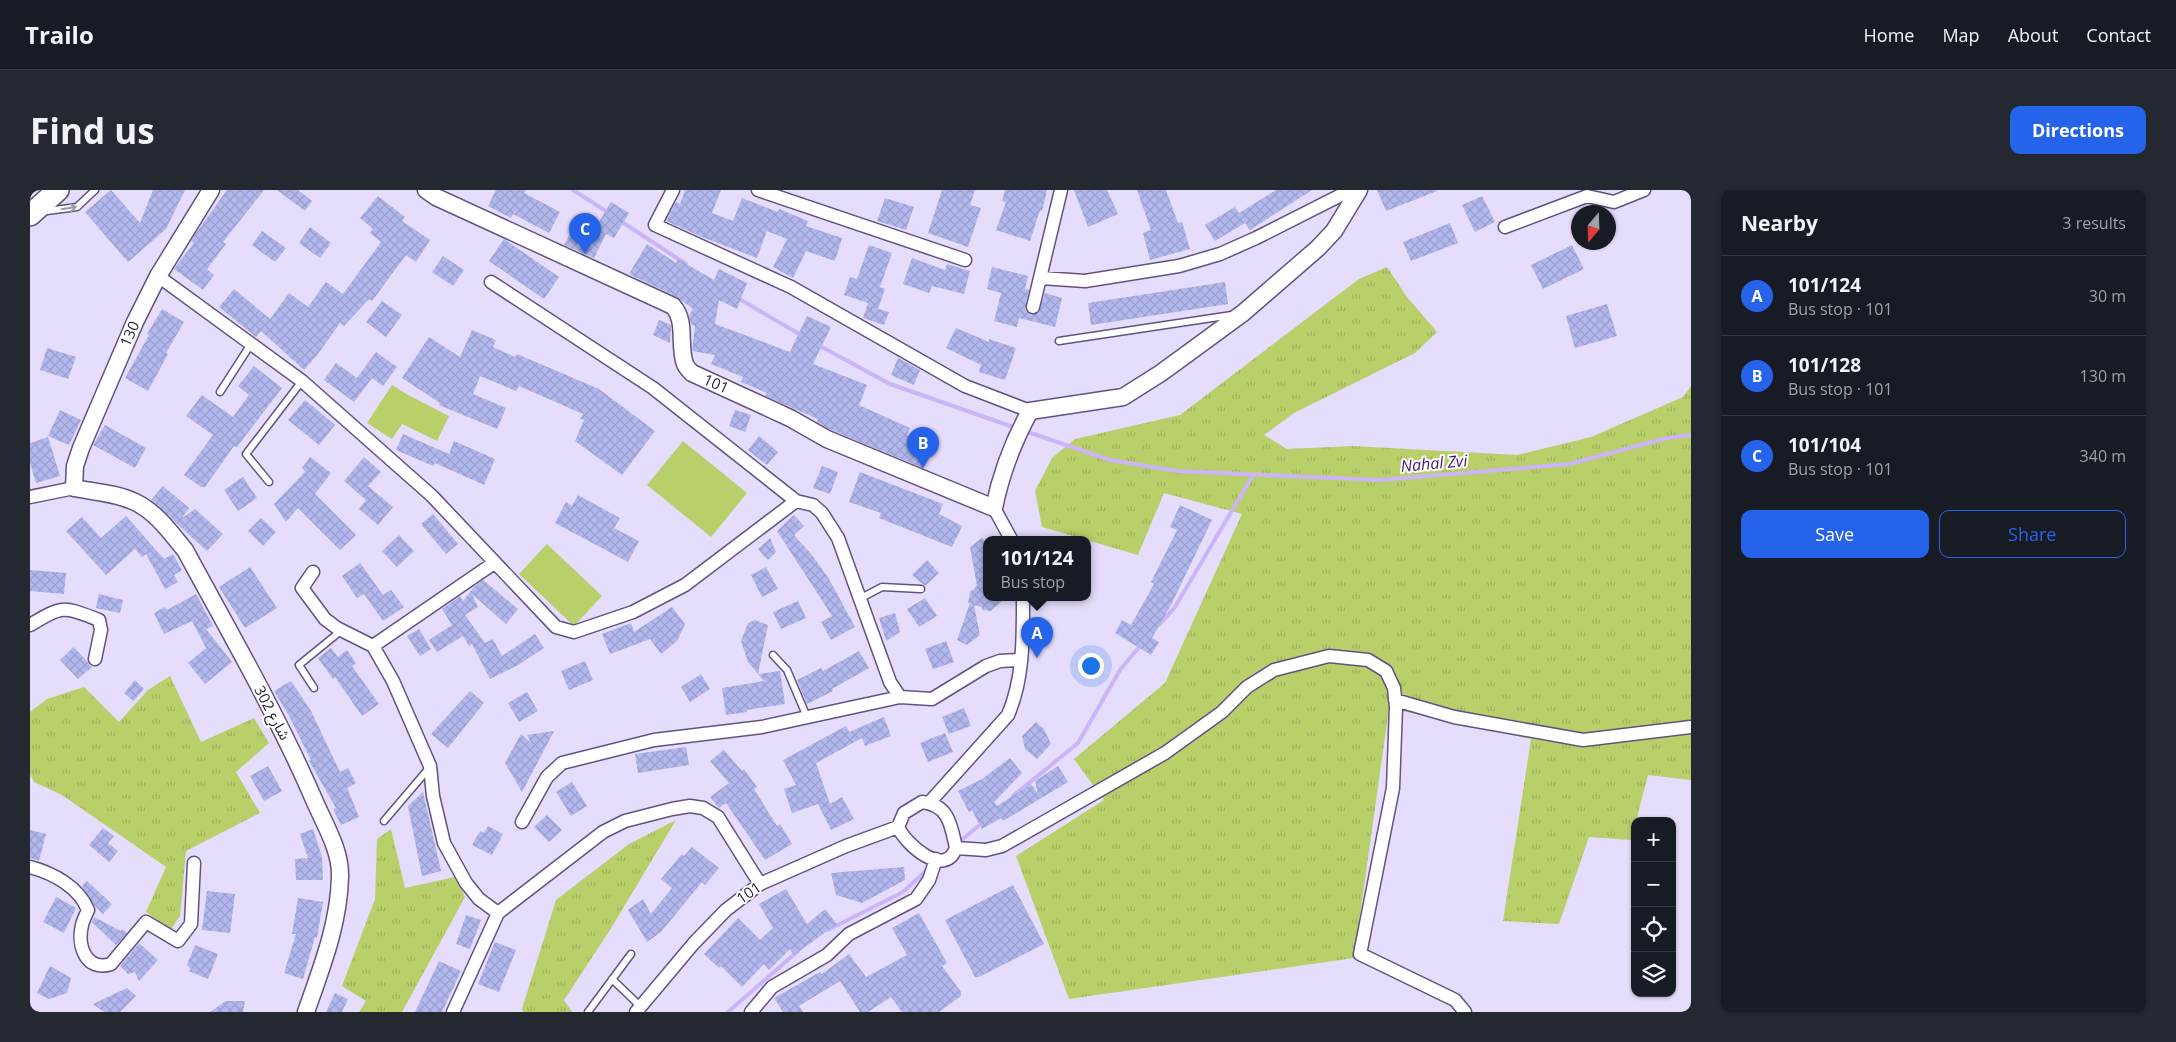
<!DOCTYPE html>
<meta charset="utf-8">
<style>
:root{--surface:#171b24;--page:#242831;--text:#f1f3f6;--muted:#9ea1a6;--line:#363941;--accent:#2563eb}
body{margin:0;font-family:"Open Sans","Noto Sans Arabic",sans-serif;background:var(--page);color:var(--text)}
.controls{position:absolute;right:15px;bottom:15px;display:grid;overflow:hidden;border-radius:10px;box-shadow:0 1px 4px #0004}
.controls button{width:45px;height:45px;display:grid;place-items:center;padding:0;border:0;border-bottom:1px solid var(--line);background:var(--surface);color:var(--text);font:25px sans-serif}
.compass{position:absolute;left:1541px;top:15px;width:45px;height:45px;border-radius:50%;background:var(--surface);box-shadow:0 1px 4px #0004;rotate:199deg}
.you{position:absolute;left:1060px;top:475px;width:18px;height:18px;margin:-12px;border:4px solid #fff;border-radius:50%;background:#1a73e8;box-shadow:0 0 0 8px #1a73e833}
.badge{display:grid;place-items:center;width:32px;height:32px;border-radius:50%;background:var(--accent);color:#fff;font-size:16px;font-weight:700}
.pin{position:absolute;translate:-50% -41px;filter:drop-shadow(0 1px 2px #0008)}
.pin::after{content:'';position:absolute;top:26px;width:18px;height:15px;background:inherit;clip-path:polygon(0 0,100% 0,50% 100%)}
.popup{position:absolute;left:953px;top:346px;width:108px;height:65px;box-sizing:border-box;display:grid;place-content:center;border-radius:10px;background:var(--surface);filter:drop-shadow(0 1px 4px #0005);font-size:16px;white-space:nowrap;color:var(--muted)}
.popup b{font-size:19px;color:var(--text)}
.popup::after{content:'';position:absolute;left:50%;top:100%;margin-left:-10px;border:10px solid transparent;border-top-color:var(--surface)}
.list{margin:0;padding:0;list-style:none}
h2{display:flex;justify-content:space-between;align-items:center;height:65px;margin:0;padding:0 20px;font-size:21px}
h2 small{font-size:16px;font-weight:400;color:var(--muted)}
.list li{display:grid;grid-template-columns:32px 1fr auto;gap:15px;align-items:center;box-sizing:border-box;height:80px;padding:0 20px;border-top:1px solid var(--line)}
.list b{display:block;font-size:19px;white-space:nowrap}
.list p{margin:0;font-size:16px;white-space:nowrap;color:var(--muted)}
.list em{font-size:16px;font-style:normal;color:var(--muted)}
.actions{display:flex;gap:10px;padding:15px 20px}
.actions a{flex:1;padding:11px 0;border:1px solid var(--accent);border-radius:10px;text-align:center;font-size:18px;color:var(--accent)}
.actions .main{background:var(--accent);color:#fff}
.icon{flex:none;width:28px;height:28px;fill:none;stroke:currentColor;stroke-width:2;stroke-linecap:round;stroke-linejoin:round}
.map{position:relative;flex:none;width:1661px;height:822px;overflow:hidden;border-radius:10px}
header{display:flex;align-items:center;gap:30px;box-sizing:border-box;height:70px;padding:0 25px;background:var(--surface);border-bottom:1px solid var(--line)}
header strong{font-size:24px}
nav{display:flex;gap:28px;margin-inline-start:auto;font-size:18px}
.intro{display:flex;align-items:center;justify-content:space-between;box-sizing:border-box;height:120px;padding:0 30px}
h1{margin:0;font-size:35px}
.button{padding:12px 22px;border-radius:10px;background:var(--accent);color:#fff;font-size:18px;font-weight:700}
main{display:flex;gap:30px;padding:0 30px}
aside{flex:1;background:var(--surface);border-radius:10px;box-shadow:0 1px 4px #0004}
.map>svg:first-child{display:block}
.grass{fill:url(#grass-tufts)}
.pitch{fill:#b9cf6a}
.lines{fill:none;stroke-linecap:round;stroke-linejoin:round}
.stream{stroke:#cbb5f8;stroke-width:4}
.building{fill:url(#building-cross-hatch)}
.service-casing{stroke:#635281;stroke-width:9}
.minor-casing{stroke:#635281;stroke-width:15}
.tertiary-casing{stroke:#635281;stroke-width:19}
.trunk-casing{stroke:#635281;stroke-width:24}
.service{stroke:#fff;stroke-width:6}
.minor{stroke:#fff;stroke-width:12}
.tertiary{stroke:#fff;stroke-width:16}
.trunk{stroke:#fff;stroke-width:21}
.oneway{stroke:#9d9aa3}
.labels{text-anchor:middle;stroke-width:4;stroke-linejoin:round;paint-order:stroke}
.street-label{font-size:15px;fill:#251e32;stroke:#fff}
.water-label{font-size:16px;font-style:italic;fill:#441577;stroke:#fff}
</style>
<header>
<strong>Trailo</strong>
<nav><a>Home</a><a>Map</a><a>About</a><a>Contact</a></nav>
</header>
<div class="intro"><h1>Find us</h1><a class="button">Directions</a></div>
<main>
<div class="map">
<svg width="1661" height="822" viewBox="0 0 1661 822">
<defs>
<pattern id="grass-tufts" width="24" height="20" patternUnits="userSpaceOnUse" patternTransform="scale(1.25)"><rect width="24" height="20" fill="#b9cf6a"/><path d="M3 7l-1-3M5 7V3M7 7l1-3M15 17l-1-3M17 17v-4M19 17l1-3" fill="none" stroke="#9fb15c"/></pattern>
<pattern id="building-cross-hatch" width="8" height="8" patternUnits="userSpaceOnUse" patternTransform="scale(1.25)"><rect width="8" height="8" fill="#b2b8ed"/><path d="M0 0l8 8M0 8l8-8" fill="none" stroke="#999ecc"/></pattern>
</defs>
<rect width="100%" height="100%" fill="#e6dcfc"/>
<path class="grass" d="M1357 77 1377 107 1407 142 1385 163 1264 223 1234 245 1257 259 1323 256 1487 265 1561 247 1653 207 1661 196V590L1618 585 1601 650 1559 647 1529 734 1473 731 1501 549 1359 518 1324 768 1039 809 986 666 1074 610 1044 569 1135 493 1212 324 1134 303 1108 365 1012 337 1005 301 1022 268 1045 249 1150 225 1329 89Z
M140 486 171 552 224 528 239 553 206 582 230 623 156 661 150 726 141 739 116 722 136 677 32 605 4 592 0 584V522L17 509 54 497 89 532 118 500Z
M646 630 580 740 534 810 542 822H493L492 819 526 710 599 654Z
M361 639 375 698 425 687 435 707 372 822H329L336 811 312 796 345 709 347 649Z"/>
<path class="pitch" d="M362 195 378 205 419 226 407 251 372 234 362 249 337 233Z
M653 251 717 303 681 347 617 295Z
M517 354 572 406 544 436 489 384Z"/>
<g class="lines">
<path class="stream" d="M543 0 579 23
M589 30 656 74
M706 107 771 145
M788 155 860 194 986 238
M995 241 1080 270 1146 281 1350 290 1539 274 1637 248 1661 245
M1129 435 1145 417 1223 285
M983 606 1048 553 1090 480 1111 455
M928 653 953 632
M798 740 873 702 898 679
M698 822 768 761"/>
</g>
<path class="building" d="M81 0 110 33 123 0H155L136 39 98 72 55 22Z
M197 0H234L193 52 196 54 177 79 184 85 173 100 144 79 164 53 161 51 166 43Z
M247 0H268L282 11 275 21Z
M466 0H496L494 3 530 22 519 43 483 24 481 28 458 16Z
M655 0H691L682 23 703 31 712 8 748 22 749 19 778 31 776 36 812 48 805 71 776 61 763 88 743 77 757 49 737 41 727 68 672 47 636 31 646 12 650 14Z
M912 0H945L940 15 951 18 938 57 898 43Z
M975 0H1017L1012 21 1010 20 1000 51 966 40 976 12 972 11Z
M1044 0H1077L1088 24 1058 37Z
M1107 0H1136L1148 33 1152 32 1160 59 1120 70 1113 43 1121 40Z
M1246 0H1282L1220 40 1215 33 1185 51 1175 35 1205 17 1209 23Z
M1347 0H1407V1L1356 21Z
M348 6 375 27 372 31 400 50 386 72 376 65 342 111 339 109 314 136 310 133 288 164 274 180 231 141 226 147 189 117 204 99 240 129 259 103 278 117 296 92 313 104 351 52 340 43 343 39 330 28Z
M1452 6 1465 32 1445 42 1432 15Z
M855 8 884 17 876 40 847 31Z
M581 12 599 23 584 48 576 44 564 68 534 55 543 38 560 47Z
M1420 33 1428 53 1381 71 1373 52Z
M280 37 301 53 290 68 269 53Z
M232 41 256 58 245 72 222 55Z
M474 49 529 87 514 109 459 71Z
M617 54 646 73 648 69 684 90 689 79 717 93 707 119 689 110 685 134 760 162 777 126 801 137 783 174 837 195 829 215 880 238 877 245 902 256 893 278 801 240 787 232 788 229 735 206 737 203 711 192 713 187 681 174 685 165 662 161 665 136 661 134 659 126 663 119 647 107 599 84Z
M839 55 862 63 850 97 855 99 848 119 859 122 854 135 833 128 838 113 814 105 820 87 827 89Z
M1542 55 1554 79 1513 99 1501 75Z
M413 66 434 80 423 96 402 82Z
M882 68 915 80 917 74 940 81 934 104 902 96 899 103 873 94Z
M962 77 998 86 995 99 999 100 995 119 1001 125 1009 122 1015 103 1032 108 1025 137 989 128 987 137 964 131 971 103 957 99Z
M1195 92 1198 114 1061 135 1058 113Z
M352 111 372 125 356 147 336 132Z
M1577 114 1587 146 1545 158 1536 126Z
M132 119 154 132 136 163 138 164 118 201 95 188 119 145 117 144Z
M629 130 641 135 640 153 623 145Z
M926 138 959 152V149L986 158 975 190 949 182 951 175 916 158Z
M442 140 466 150 463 157 485 167 487 164 569 199 625 241 592 285 545 251 554 230 550 229 553 224 489 196 486 201 450 186 443 204 476 218 467 239 409 215 410 213 372 188 399 147 430 167Z
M17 158 46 167 38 189 10 180Z
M346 162 367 177 353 196 342 188 324 212 294 190 306 173 327 188Z
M868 168 890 180 884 195 861 185Z
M224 176 252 198 207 257 204 256 175 297H171L154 285 183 245 156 226 172 205 203 227 219 205 208 196Z
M275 210 305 235 289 255 258 230Z
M30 220 51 230 39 255 18 246Z
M705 220 721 225 715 242 699 236Z
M75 235 116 258 105 278 63 255Z
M373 244 419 264 424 251 465 269 454 295 405 273 403 276 366 260Z
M729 246 748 262 737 275 718 260Z
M18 247 30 286 6 293 0 273V253Z
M280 267 301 283 285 304 326 345 310 360 268 318 256 332 244 314 275 282 272 278Z
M334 267 351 282 338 296 363 317 348 335 329 319 336 310 314 291Z
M792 276 808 282 800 304 783 298Z
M830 282 913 314 909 324 932 336 922 357 849 328 851 323 819 312Z
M213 287 227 308 208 321 194 300Z
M133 296 159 318 152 328 165 319 193 344 177 361 121 310Z
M548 305 590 328 584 338 609 351 598 372 525 333 536 312 542 316Z
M1150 315 1182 330 1141 415 1122 448 1129 452 1121 465 1085 443 1092 430 1101 435 1124 394 1121 392 1147 340 1140 337Z
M403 324 428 354 416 364 391 334Z
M764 325 774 336 764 345 782 365 799 389 825 437 801 450 791 432 802 426 747 341Z
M96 326 134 369 143 364 152 380 144 385 148 392 135 399 116 364 112 367 105 359 76 385 36 341 52 327 71 348Z
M231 328 246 342 233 356 218 341Z
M369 345 384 361 367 377 352 361Z
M740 348 746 362 738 370 728 359Z
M952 348 957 353V407H976L961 421 952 420V417L944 415 950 445 937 455 927 450 940 413H938L940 402 947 396 940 357Z
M897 370 909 383 895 396 882 385Z
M330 373 353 405 361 400 374 417 353 431 334 404 327 408 312 386Z
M220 377 247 418 215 438 189 397Z
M736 377 748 399 732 407 721 385Z
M0 380 36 383 34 404 0 401Z
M453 390 488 419 476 434 442 404 448 417 435 425 455 453 463 449 472 466 505 444 514 458 488 475 460 489 442 454 439 456 433 446 407 462 399 450 422 435 412 419 430 406 433 411 444 397Z
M69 404 93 410 90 423 66 418Z
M166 404 183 436 176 439 202 472 175 494 158 473 176 458 162 431 134 444 124 423 135 417 137 420Z
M895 408 907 426 889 437 877 419Z
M768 411 776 428 751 439 743 422Z
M642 417 655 434 647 451 631 464 620 449 580 464 572 444 601 433 604 442Z
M865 423 870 442 856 451 849 428Z
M725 430 738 435 728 484 750 481 755 514 717 520V522L696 525 692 498 734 491 718 472 711 451 718 433Z
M389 439 401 459 390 466 377 446Z
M916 451 924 472 903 479 895 459Z
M44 457 62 477 48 489 30 470Z
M301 458 308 467 317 460 326 473 322 476 349 514 332 526 305 487 303 489 288 468Z
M829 461 839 478 802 499 803 501 777 514 767 490 791 478 793 481Z
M555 471 563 490 539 500 531 481Z
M671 484 680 499 660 512 651 497Z
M105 490 114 499 103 511 94 503Z
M261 491 281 521 310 582 318 578 326 593 317 598 329 627 311 635 303 619 306 618 279 571 281 570 258 524 244 501Z
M440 501 454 513 418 558 401 544Z
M497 502 508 521 489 532 478 513Z
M934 518 941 536 919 544 912 527Z
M854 527 861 546 835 556 832 548 786 573 800 614 812 607 824 629 801 640 788 614 762 623 754 599 766 595 753 570 816 536 819 542Z
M1006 532 1014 539 1021 554 1007 569 995 559 992 546Z
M524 541 513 562 492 602 475 573 491 544 501 553 497 545Z
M915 543 923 562 898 572 890 553Z
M656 557 659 575 608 583 605 564Z
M694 560 712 581 714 579 727 597 724 599 747 636 750 634 762 654 735 670 696 613 689 618 680 607 699 593 680 571Z
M980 568 992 583 964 612 967 616 1001 594 1008 604 1005 591 1028 576 1038 592 973 631 971 628 952 639 942 620 939 622 928 601 952 589Z
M238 576 252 601 234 611 220 586Z
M542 592 557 616 541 626 526 602Z
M393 602 411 681 392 686 378 616Z
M517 625 532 640 519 652 504 637Z
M458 636 473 644 462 665 442 655 450 641 454 643Z
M73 638 84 646 78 653 88 661 79 672 59 655Z
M283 639 292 667 293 690H266L265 669 278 668 270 644Z
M0 640 16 644 9 671 0 668Z
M662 657 689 678 675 695 672 692 631 742 617 752 598 720 613 709 621 724 642 698 631 689 652 664 654 666Z
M874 677 875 690 832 713 806 705 801 683Z
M57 691 82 714 73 724 65 716 52 696Z
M983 695 1014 754 949 787H945L915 730Z
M756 699 777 734 795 719 807 734 764 765 760 759 739 780 734 774 712 797 691 776 689 778 674 764 708 728 730 750 743 738 729 714Z
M177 701 205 704 200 743 172 740Z
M26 707 46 718 34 743 13 732Z
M268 708 293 712 287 748 285 747 273 789 254 783 266 744H262Z
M889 723 917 773 912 776 931 802V806L909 822H872L861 807 838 822H830L810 791 769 816 773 822H753L744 808 790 782 792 784 819 764 836 787 877 765 862 738Z
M436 725 451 730 440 759 426 754Z
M64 727 91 741 92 739 97 743 86 755 62 732Z
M465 752 486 760 469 802 448 794Z
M109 753 128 770 109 791 105 782 98 784 90 776Z
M165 755 188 764 178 789 159 781 161 779 157 775Z
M409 771 431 781 412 822H385Z
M20 776 41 788 37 803 19 809 7 803Z
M97 798 106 806 90 822H74L63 814Z
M305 803 318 809 312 822H296Z
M196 811H215L213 822H180Z"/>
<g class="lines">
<g class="service-casing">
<path id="service" d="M13 20 17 21 47 17 65 0
M1029 151 1202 125
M190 202 221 154
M239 292 216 264 272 191
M831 408 852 397 891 399
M743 465 757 480 777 527
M284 498 269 475 312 440
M354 631 400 577
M582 789 610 816
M558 822 601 764"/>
</g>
<g class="minor-casing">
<path id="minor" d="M643 0 625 35 761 97 935 196 1000 221
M728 0 935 70
M1475 37 1557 6 1584 12 1614 0
M128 86 272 191 402 306 526 437 544 442 603 422 655 395 766 311
M1011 88 1055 91 1149 76 1190 64 1226 48 1321 0
M461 92 623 198 766 311 783 315 792 323 808 348 860 492 870 507 902 509 956 476 970 471 990 470
M1003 117 1031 0
M0 307 44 298
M964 318 981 349
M283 382 272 398 295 429 307 438 343 456 363 491 400 576 403 606 414 653 436 693 449 709 468 723
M0 435C34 415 32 416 69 430L71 440 65 469
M343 456 464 373
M1365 510 1424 527 1553 550 1661 537
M892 612C919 615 921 635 926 658 915 689 876 655 868 637L874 623Z
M899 613 978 525C994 488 993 446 993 407
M492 632 517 587 532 573 624 550 732 537 870 507
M926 658 956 660 972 656 1135 563 1192 522 1217 497 1244 480 1299 466 1338 470 1356 481 1364 498 1366 517 1363 598 1330 764 1425 810 1435 822
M0 677C23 683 49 697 58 720 56 725 53 730 52 735 47 756 56 782 81 774L116 732 148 751 161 734 164 673
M423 822 468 723 573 642 595 631 642 619 660 616 673 618 688 627 730 694
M606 822 664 753 696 720 730 694 816 656 868 637
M721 822 742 797 797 765 819 744 886 709 899 690 906 669"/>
</g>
<g class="tertiary-casing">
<path id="tertiary" d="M181 0 128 86 105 132 51 258 45 276 44 298C64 302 86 303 105 312 126 322 140 342 155 360 200 443 248 526 285 612 295 635 311 661 310 687 309 734 291 779 276 822
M396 0 406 7 643 116C657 132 648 155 655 174 656 177 660 181 662 183L760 228 797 249 964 318C971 283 983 252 1000 221L1093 207 1131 183 1213 123 1288 58 1304 41 1329 0"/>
</g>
<g class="trunk-casing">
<path id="trunk" d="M0 25 28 0"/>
</g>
<use href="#service" class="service"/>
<use href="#minor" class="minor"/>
<use href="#tertiary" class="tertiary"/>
<use href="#trunk" class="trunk"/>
</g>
<defs><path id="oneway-shaft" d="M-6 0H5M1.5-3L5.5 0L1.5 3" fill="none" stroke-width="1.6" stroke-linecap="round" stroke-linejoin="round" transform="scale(1.25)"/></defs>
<use class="oneway" href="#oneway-shaft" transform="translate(39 18) rotate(-9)"/>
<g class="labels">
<g class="street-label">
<text transform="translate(100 144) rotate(-66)" y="5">130</text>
<text transform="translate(686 194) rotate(24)" y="5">101</text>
<text transform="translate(242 523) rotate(62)" y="5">شارع 302</text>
<text transform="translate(719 703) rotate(-35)" y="5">101</text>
</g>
<g class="water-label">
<text transform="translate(1404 273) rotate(-5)" y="6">Nahal Zvi</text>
</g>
</g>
</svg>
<div class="controls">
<button>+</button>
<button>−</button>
<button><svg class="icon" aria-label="locate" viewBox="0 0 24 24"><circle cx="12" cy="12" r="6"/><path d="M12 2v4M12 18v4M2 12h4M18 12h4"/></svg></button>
<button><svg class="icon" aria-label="layers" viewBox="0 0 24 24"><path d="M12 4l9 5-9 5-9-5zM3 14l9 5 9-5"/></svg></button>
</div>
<svg class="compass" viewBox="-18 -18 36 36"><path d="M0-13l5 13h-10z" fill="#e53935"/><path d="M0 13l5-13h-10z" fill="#9ea1a6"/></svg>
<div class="you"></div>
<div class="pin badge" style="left:1007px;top:468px">A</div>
<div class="popup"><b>101/124</b>Bus stop</div>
<div class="pin badge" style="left:893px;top:278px">B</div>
<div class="pin badge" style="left:555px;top:64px">C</div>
</div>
<aside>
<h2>Nearby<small>3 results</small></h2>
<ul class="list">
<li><span class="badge">A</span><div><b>101/124</b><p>Bus stop · 101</p></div><em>30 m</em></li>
<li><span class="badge">B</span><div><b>101/128</b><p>Bus stop · 101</p></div><em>130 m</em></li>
<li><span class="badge">C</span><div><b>101/104</b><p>Bus stop · 101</p></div><em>340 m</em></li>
</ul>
<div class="actions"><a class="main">Save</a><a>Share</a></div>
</aside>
</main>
